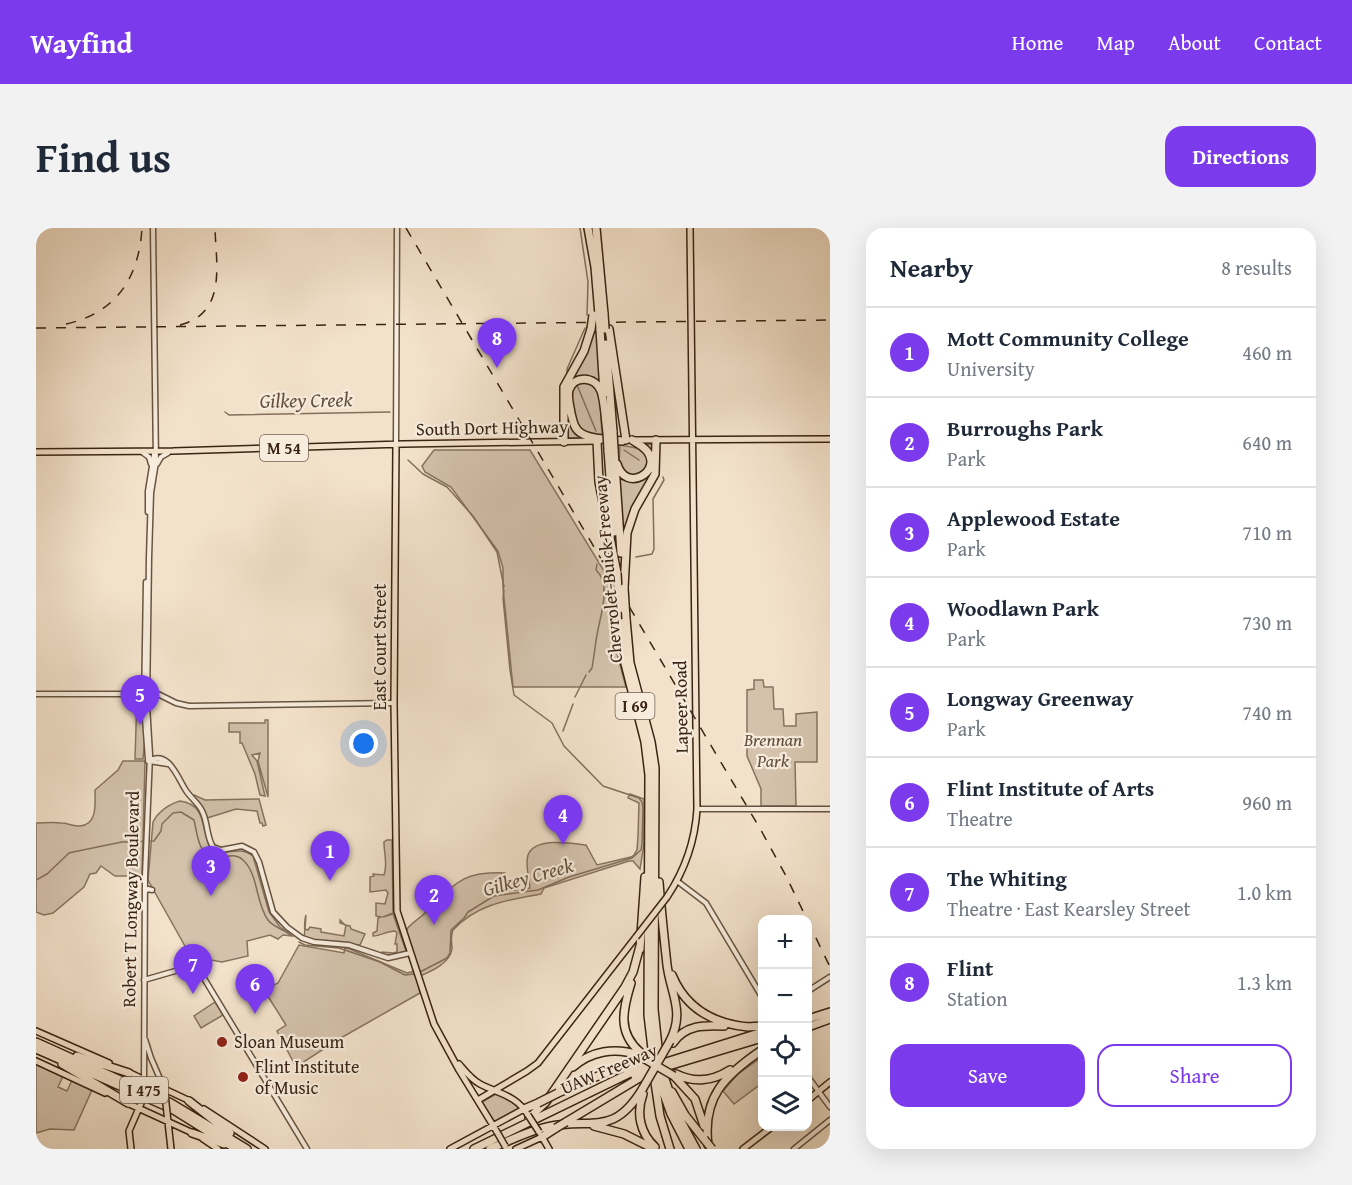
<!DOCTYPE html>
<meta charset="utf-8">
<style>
:root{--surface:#fff;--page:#f2f2f3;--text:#1f2937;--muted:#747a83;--line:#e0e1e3;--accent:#7c3aed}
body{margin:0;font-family:"Gentium Book Plus",serif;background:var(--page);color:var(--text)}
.controls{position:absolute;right:18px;bottom:18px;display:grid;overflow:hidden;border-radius:12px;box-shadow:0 6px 24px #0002}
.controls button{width:54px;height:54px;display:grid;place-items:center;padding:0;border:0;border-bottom:2px solid var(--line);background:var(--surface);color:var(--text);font:30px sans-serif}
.you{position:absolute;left:328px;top:516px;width:21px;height:21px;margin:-15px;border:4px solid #fff;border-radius:50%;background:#1a73e8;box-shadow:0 0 0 9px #1a73e833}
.badge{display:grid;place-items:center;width:39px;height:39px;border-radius:50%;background:var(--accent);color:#fff;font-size:20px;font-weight:700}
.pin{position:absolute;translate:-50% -50px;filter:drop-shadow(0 2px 3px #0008)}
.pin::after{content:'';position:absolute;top:32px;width:21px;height:18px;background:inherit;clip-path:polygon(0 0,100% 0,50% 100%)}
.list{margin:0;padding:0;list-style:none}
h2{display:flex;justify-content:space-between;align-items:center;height:78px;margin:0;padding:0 24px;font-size:26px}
h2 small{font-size:20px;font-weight:400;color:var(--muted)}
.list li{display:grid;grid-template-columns:39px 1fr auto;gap:18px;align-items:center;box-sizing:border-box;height:90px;padding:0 24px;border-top:2px solid var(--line)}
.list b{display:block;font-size:22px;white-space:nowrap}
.list p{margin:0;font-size:20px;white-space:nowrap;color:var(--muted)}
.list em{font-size:20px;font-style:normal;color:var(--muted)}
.actions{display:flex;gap:12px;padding:18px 24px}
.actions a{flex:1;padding:14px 0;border:2px solid var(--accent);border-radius:18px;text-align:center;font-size:21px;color:var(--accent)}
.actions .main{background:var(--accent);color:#fff}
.icon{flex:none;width:33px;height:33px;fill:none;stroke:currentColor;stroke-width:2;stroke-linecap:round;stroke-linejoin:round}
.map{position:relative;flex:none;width:794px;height:921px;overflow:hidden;border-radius:18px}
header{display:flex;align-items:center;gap:36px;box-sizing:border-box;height:84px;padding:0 30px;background:var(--accent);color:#fff}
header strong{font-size:28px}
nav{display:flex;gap:33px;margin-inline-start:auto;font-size:21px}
.intro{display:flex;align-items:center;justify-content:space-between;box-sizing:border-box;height:144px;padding:0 36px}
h1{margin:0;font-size:42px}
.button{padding:15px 27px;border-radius:18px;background:var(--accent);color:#fff;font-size:21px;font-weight:700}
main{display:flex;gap:36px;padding:0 36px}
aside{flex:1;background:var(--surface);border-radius:18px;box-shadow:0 6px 24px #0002}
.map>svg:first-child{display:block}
.green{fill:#d4c2ac;stroke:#877360;stroke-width:1.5}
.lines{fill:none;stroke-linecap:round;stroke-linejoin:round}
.stream{stroke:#836f5c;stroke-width:1.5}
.minor-casing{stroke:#685441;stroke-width:7}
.major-casing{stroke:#3a2413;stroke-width:8}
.highway-casing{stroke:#3a2413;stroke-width:10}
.minor{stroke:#f7ecdd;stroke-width:4}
.major{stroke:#f3e2cb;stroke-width:5}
.highway{stroke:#f3e2cb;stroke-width:7}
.rail{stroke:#3a2413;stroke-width:1.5;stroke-dasharray:10 10;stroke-linecap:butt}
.major-bridge-casing{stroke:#3a2413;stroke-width:8;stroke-linecap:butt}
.highway-bridge-casing{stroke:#3a2413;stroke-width:10;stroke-linecap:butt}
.major-bridge{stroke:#f3e2cb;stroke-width:5}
.highway-bridge{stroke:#f3e2cb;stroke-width:7}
.poi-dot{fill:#8f2418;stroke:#f7ecdd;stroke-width:2}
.labels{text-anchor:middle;stroke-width:4.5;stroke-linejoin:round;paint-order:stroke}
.shield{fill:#f7ecdd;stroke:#736050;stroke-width:1.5}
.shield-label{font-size:16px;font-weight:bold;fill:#3a2413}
.street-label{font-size:18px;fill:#3a2413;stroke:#f7ecdd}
.park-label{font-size:18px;font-style:italic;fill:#604c39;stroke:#f7ecdd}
.poi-label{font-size:18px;fill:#3a2413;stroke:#f7ecdd;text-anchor:start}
.water-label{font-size:20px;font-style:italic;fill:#65503d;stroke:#f7ecdd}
</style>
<header>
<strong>Wayfind</strong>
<nav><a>Home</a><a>Map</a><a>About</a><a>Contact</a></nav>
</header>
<div class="intro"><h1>Find us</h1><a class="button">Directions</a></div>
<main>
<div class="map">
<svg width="794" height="921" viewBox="0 0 794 921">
<rect width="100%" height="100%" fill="#f3e2cb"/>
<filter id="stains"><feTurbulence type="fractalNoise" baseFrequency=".00333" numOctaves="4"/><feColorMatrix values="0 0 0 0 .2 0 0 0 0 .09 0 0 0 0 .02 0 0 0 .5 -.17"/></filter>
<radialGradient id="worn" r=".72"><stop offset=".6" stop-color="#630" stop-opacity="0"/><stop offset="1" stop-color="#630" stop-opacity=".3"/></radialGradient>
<path class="green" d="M556 101H561L565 160 555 151 534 157 536 194 548 210H530L529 164Z
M548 152 561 159 564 169 566 208 555 207 542 200 534 167 538 157Z
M617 216 618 241 602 272 588 319 582 244 595 252 616 237 606 217Z
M584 217 606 221 613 230 611 241 602 248 589 246 583 236Z
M398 222H494L576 356 580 422 590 459H477L467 360V340L462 323 415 259 389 244 386 238Z
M718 452H727L728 459H737L738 481H747L748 498H760V486L781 484V534H759L760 578H725V561L711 528V462L718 461Z
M101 468 107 469 109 510 107 531H99Z
M229 492H232V569L222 533 224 525 216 527 221 533 229 568 224 567 219 546 206 515H204V504H193V495H229Z
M87 533H109L106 648H79L65 638 60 645 54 646 48 659 17 685 8 687 0 684V595C8 595 17 594 25 595 31 595 37 598 44 598 62 597 59 574 59 562L82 542Z
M594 566 608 571V616L604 641 597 633H593L508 660 505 666C472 672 441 676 417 702 414 709 416 714 416 721 414 735 396 743 384 748L369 704C374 695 382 692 389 685 418 657 426 642 469 645L470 663 494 660C493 651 489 635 492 627 499 609 535 615 550 617L561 637 595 629 598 627 601 622 602 608 603 575 592 570Z
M158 567 169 572 223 571 230 597 227 598 226 595H224L221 583 200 581 171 590 156 568Z
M144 573C172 577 164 601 175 621 191 630 201 616 217 628L233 684 244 699 256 708 247 707 242 711 234 707 211 713 212 728 186 734 175 732 159 736 112 652 117 594C122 584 133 576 144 573Z
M351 612H356L357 685 347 689 357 686 370 723 357 728 346 726V724L357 725 361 724V716H359L361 705 359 703C350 703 345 708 337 708V705L341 703 342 690 345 689 340 688V675L349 676 352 665 350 662 334 664V649L338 648 337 646 348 647C352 637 348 627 348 614Z
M270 687 269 701 272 702 274 699 285 701V704L308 708 310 697 304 695V692L309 697 314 698 315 701 329 706 324 717 275 712 268 709C270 702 267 695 270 687Z
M263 717 308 725 309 719 371 745 379 743 384 765 303 811 260 839 241 803 250 797 228 762 242 755Z
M179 774 187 787 165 800 158 788Z
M726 829V855L698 876 687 863 702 846Z
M0 836 27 848 22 859 31 863 36 852 56 862 38 902 14 901 0 905Z
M460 866 473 871 484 881 458 895 446 874Z"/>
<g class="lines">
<path class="stream" d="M544 0 552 54 551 87
M531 146V141L549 100
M541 157 560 203
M189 184 193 187 354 184
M588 222 603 232
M372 232 387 246 411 259 437 288 461 324 468 359
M600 329 616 326 618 321 617 271 628 252 627 249
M553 444 556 440C558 429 559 418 561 407 564 388 576 357 560 342L561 336
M539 469 550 447
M527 503 537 476
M0 652 11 646 33 625 37 624 86 614 118 613 125 603 126 596 137 585 145 584 158 592C160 600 161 611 165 619 179 640 195 620 207 632 223 647 219 674 232 692 236 698 248 702 255 707
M263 714 269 717 303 720 344 734 369 747 378 746
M384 744 411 730 414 725 415 702 428 690 432 684 458 668 502 662 533 649 596 630 605 622 606 616 607 580 606 574 603 570 567 558 528 518 516 495 478 467 474 442 467 370 468 362"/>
<g class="minor-casing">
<path id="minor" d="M360 216 361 0
M106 224 113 229 115 236
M121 236 125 229 132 225
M112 284V263L118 226
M110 354 108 476 112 532
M0 466H122L140 475 153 478 358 475
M112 533C134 521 142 552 151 564 156 571 163 576 166 583 172 594 170 608 177 619L185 622 206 618 218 624 223 634 237 684 251 699 266 710 278 714 313 717 352 730 374 725
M113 533 132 536
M661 581H794
M641 653 670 675 726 769
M109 663 112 661 116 662
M108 752 160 737 271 921
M772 763 794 749
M109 811 115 830 128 860
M772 849 794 879
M108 851 109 648 114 527 111 477 113 330 115 265 120 234 117 0
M758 921 794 892"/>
</g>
<g class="major-casing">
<path id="major" d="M598 212 794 211
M360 216 358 475 361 683 398 796 423 842 461 904
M0 224 137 223 367 216 562 213
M631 669C649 642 659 614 661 581L654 0
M0 803 73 835
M0 833 69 865
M423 836C429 843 435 851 444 856 463 866 480 867 492 887
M92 844 154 873
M442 872 491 843 502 835 600 709
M772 872 794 854
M89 874 159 906
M168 881 229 921
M131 885 135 921
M505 907 513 921
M167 911 182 921
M95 921 93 903 106 873
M414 921 488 881
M480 921 506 909
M707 921 737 898"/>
</g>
<g class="highway-casing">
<path id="highway" d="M552 0 559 39 563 87
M560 0 568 86
M564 101 568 165
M573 101 590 212
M570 116 577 204
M571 204C569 191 569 175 565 163 559 148 538 147 533 162 531 170 534 178 535 185 537 193 538 201 545 205 555 212 574 211 586 213
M561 213 563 254 581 345
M528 214V159L548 123 555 101
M572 222 578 304
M578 222 585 325
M581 236C590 266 627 243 611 223 607 218 601 215 596 212
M588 360 591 305 599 281 619 246 620 212
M583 381 587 428 609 514 613 547 612 787 617 829
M590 391 594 435 615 514 619 540 618 781 623 828
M623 654C625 682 628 709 631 737 635 767 649 783 634 813
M604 721 609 649
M636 747C650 781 678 796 713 799
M595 755C587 781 581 804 604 824
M772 791 794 784
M711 799 726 798
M772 799 794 791
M0 814 135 875 211 921
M637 815C649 797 668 797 688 798
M0 821 136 881 200 921
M41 828 93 845
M26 836 92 875
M537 839C555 823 579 819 602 827
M627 845 640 884 660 921
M640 846C658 855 677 853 694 842
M621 847 635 886 653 921
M599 848 726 810
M618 848 624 888 634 921
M638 848 659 871 668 898
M636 864 649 887 668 911
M522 865 569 845 611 834
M607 866C600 885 604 905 619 919
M153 873 194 905
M488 881 502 875
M493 890 510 874 589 759 597 744 604 718
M530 894 605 849
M558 898 588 906 618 921
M156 905 188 916
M506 909 520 900
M672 917C666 869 689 847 726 822
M438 921 592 846 726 804
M454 921C473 913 491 903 511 899 556 889 577 910 607 860"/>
</g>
<use href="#minor" class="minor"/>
<use href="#major" class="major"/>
<use href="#highway" class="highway"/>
<path class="rail" d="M370 0 726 604 750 648 794 739
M30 96C80 85 103 50 106 0
M144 97C191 85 180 37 179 0
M0 100 794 92"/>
<g class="major-bridge-casing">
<path id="major-bridge" d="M600 709 631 669
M129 866 131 885
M106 873 109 858
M492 887 503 904
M461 904 469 918"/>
</g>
<g class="highway-bridge-casing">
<path id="highway-bridge" d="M568 86 569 101
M563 87 564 101
M555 101 557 87
M571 204 572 222
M577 204 578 222
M581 345 583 381
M588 360 590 391
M602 827 638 848
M607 860 634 813
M502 875 522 865
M520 900 530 894
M668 911 676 921"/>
</g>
<use href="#major-bridge" class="major-bridge"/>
<use href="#highway-bridge" class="highway-bridge"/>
</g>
<g class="poi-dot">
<circle cx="186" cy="814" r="6"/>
<circle cx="207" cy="849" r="6"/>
</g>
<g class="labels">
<g class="shield">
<rect x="224" y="207" width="48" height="26" rx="4.5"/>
<rect x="579.5" y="465" width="39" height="26" rx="4.5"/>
<rect x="84" y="849" width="48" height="26" rx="4.5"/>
</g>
<g class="shield-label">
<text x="248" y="226">M 54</text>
<text x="599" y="484">I 69</text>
<text x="108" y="868">I 475</text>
</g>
<g class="street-label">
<text transform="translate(456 200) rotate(-1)" y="6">South Dort Highway</text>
<text transform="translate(572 341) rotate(-95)" y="6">Chevrolet-Buick Freeway</text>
<text transform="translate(344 419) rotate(-90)" y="6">East Court Street</text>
<text transform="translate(645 479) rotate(-91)" y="6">Lapeer Road</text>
<text transform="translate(95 671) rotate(-89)" y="6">Robert T Longway Boulevard</text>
<text transform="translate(573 841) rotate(-23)" y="6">UAW Freeway</text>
</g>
<g class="park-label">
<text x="737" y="518">Brennan<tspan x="737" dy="21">Park</tspan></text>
</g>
<g class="poi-label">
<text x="198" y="820">Sloan Museum</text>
<text x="219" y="845">Flint Institute<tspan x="219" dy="21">of Music</tspan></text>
</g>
<g class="water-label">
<text transform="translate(270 172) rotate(-1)" y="7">Gilkey Creek</text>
<text transform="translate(492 649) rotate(-16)" y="7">Gilkey Creek</text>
</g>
</g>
<rect width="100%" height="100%" filter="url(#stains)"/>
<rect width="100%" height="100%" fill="url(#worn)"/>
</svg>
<div class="controls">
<button>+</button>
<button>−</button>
<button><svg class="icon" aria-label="locate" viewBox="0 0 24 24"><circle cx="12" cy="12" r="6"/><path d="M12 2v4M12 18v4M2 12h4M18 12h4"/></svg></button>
<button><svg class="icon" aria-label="layers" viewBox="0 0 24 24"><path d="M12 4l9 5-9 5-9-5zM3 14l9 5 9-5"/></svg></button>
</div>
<div class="you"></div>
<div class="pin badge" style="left:294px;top:653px">1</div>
<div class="pin badge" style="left:398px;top:697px">2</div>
<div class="pin badge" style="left:175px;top:668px">3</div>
<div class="pin badge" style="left:527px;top:617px">4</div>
<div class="pin badge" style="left:104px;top:497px">5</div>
<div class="pin badge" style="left:219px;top:786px">6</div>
<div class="pin badge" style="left:157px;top:766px">7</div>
<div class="pin badge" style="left:461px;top:140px">8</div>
</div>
<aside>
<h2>Nearby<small>8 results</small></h2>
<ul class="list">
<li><span class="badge">1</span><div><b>Mott Community College</b><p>University</p></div><em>460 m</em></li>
<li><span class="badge">2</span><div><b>Burroughs Park</b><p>Park</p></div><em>640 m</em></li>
<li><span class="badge">3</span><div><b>Applewood Estate</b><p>Park</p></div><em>710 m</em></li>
<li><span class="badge">4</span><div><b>Woodlawn Park</b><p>Park</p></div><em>730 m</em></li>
<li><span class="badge">5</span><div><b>Longway Greenway</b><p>Park</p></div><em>740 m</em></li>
<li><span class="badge">6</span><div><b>Flint Institute of Arts</b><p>Theatre</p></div><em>960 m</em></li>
<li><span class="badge">7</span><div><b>The Whiting</b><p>Theatre · East Kearsley Street</p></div><em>1.0 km</em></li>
<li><span class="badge">8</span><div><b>Flint</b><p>Station</p></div><em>1.3 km</em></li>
</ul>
<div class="actions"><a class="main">Save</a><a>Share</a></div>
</aside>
</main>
